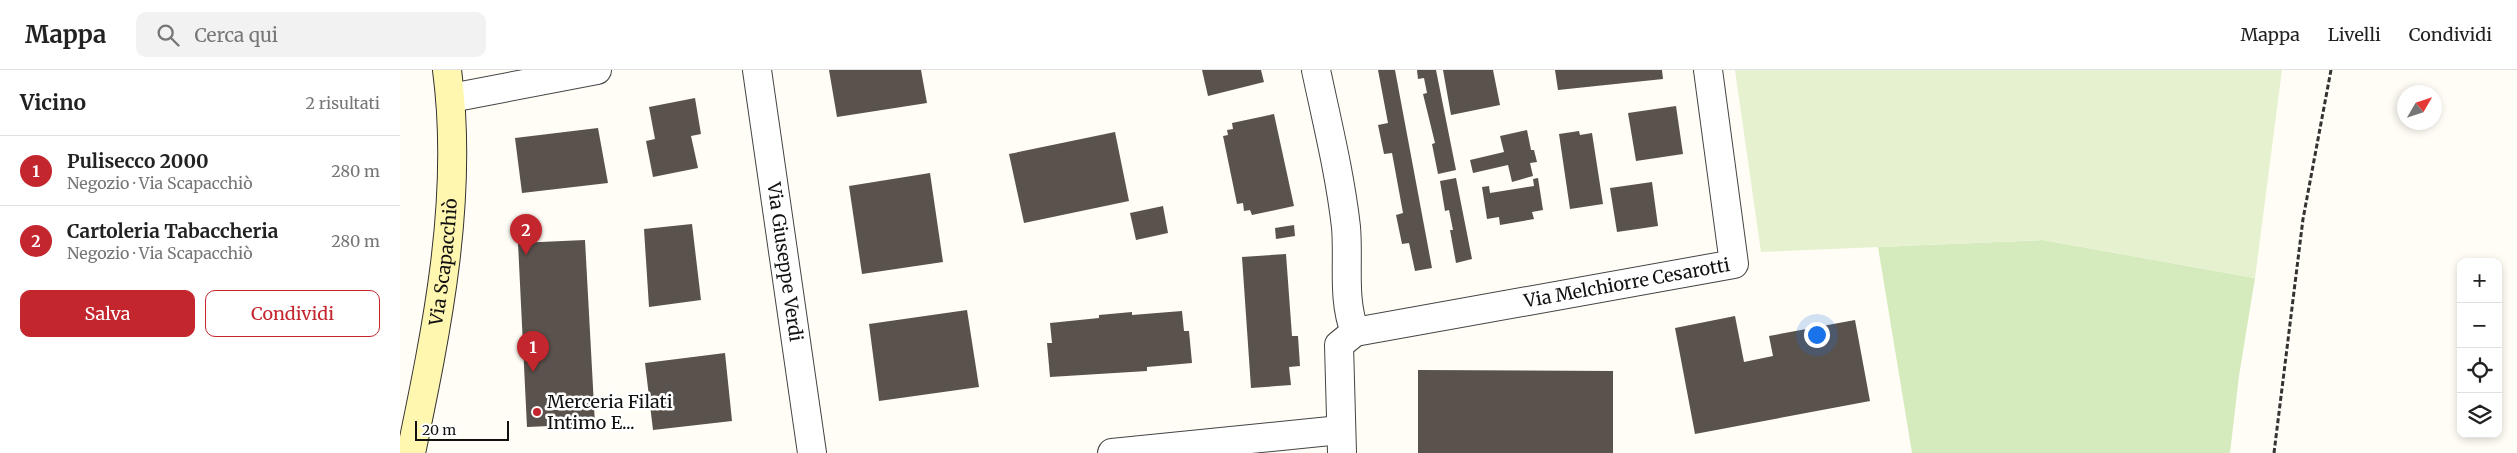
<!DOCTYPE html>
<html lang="it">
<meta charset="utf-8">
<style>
:root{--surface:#fff;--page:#f2f2f2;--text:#222;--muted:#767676;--line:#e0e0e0;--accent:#c4262e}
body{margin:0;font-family:Merriweather,serif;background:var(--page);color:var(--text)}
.controls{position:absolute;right:15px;bottom:15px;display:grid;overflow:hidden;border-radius:10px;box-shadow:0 2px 8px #0003}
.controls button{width:45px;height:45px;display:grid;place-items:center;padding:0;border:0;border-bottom:1px solid var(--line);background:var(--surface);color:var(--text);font:25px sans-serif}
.compass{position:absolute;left:1997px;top:15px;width:45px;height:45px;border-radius:50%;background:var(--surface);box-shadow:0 2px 8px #0003;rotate:51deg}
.scale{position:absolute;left:15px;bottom:12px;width:94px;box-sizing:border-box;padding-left:5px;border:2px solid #111;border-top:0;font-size:14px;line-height:18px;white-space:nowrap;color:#111;-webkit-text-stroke:4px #fff;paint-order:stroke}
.you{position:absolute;left:1416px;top:264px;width:18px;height:18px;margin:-12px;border:4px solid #fff;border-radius:50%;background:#1a73e8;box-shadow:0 0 0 8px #1a73e833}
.badge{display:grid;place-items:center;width:32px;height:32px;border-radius:50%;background:var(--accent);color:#fff;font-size:16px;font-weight:700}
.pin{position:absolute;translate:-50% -41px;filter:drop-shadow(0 1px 2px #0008)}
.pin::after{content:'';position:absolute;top:26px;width:18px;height:15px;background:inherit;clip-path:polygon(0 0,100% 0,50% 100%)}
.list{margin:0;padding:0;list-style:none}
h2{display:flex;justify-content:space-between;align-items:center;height:65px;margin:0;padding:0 20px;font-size:21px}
h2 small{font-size:16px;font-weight:400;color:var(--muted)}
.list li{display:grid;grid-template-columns:32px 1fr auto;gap:15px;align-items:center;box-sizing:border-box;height:70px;padding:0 20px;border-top:1px solid var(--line)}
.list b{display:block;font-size:19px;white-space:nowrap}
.list p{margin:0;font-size:16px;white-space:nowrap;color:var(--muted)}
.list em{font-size:16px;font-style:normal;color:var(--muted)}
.actions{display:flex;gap:10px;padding:15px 20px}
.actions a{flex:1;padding:11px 0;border:1px solid var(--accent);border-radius:10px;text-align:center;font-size:18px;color:var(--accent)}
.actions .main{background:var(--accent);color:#fff}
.icon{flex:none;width:28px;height:28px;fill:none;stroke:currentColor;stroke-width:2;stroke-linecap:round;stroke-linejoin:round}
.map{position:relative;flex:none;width:2117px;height:383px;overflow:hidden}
header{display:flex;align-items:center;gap:30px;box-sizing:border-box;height:70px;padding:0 25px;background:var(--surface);border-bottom:1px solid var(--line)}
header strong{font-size:24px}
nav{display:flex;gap:28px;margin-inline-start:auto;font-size:18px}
.search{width:350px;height:45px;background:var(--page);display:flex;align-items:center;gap:12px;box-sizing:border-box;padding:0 18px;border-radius:10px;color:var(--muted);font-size:19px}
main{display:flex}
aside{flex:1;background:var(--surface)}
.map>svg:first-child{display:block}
.green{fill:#d5ebbd}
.pitch{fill:#e6f2cf}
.building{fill:#5a524d}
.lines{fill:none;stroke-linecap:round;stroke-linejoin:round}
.street-casing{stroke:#444;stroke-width:30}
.secondary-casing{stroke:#333;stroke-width:30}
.path{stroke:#333;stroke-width:3;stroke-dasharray:5 2.5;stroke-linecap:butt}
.street{stroke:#fff;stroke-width:28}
.secondary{stroke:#fff6b0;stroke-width:28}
.poi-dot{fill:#c4262e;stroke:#fff;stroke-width:2}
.labels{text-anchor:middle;stroke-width:5;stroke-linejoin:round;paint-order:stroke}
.street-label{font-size:18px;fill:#111;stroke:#fff}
.poi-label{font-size:18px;fill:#111;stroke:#fff;text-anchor:start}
</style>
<header>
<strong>Mappa</strong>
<div class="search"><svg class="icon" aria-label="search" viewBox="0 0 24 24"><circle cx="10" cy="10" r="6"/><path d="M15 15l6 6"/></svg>Cerca qui</div>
<nav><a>Mappa</a><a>Livelli</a><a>Condividi</a></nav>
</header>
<main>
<aside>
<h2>Vicino<small>2 risultati</small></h2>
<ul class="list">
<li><span class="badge">1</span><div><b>Pulisecco 2000</b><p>Negozio · Via Scapacchiò</p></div><em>280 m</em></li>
<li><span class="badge">2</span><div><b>Cartoleria Tabaccheria</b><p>Negozio · Via Scapacchiò</p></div><em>280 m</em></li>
</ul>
<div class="actions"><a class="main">Salva</a><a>Condividi</a></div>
</aside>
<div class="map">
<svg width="2117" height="383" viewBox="0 0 2117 383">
<rect width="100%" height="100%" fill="#fffdf5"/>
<path class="green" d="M1643 170 1855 208 1839 306 1830 383H1512L1478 177Z"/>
<path class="pitch" d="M1335 0H1882L1855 208 1643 170 1361 182Z"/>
<path class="building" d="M429 0H521L527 33 437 47Z
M802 0H861L864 12 808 26Z
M978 0H995L1032 198 1015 201 1009 173 1002 174 996 145 1003 143 992 83 984 84 978 55 988 53Z
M1017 0H1036L1056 100 1038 104 1032 74 1035 73 1023 24 1027 23 1024 8 1018 9Z
M1043 0H1093L1100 35 1051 45Z
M1155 0H1262L1263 9 1158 20Z
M295 28 301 64 291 66 298 98 253 107 246 71 255 69 249 37Z
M1276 36 1283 84 1236 91 1228 43Z
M874 44 894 136 852 145 850 140 844 141 843 133 837 134 823 66 828 65 827 60 833 59 832 53Z
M198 58 208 113 122 123 115 68Z
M1127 60 1131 80H1134L1137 92 1130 93 1133 106 1112 112 1108 95 1073 103 1070 90 1104 82 1100 66Z
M1179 61 1180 65 1192 63 1203 134 1170 139 1159 64Z
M715 62 729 131 624 153 609 84Z
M530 103 543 192 462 204 449 116Z
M1056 108 1072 189 1056 193 1050 160H1053L1049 140 1045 141 1040 111Z
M1138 108 1143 140 1132 142 1134 149 1100 155 1099 147 1087 149 1082 117 1089 116 1090 123 1134 116 1133 109Z
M1252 112 1258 156 1217 162 1210 118Z
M763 136 768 163 736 170 730 143Z
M292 154 301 230 249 237 244 159Z
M894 155 895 166 876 169 875 158Z
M185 170 195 354 127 357 118 173Z
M886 184 892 266H898L900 296 889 297 891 315 851 318 842 187Z
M567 240 579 317 479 331 469 254Z
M782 241 784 261H789L792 293 747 297V301L650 307 647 273H652L650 253 699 248V245L732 242V245Z
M1335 246 1344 292 1373 286 1369 266 1455 250 1470 331 1295 364 1275 258Z
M325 283 332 351 253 360 245 293Z
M1018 300 1213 301V383H1018Z"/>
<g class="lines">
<g class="street-casing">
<g id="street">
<path id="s1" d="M357 0 412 383"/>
<path d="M916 0C927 52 940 104 946 157 949 192 942 229 955 262"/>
<path d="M51 28 197 0"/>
<path d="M712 383 940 360"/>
<path id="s2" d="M942 383 939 275 955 262 1334 194 1308 0"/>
</g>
</g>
<g class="secondary-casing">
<g id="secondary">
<path id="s3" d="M11 383C37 258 64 128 47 0"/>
</g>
</g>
<path class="path" d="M1874 383 1903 149 1931 0"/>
<use href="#street" class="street"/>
<use href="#secondary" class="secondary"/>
</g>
<circle class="poi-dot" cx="137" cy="342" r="5"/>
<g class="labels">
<g class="street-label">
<text dy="6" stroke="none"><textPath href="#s1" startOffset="194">Via Giuseppe Verdi</textPath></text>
<text dy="6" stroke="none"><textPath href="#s3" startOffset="194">Via Scapacchiò</textPath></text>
<text dy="6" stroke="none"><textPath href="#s2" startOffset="405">Via Melchiorre Cesarotti</textPath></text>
</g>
<g class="poi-label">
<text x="147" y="338">Merceria Filati<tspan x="147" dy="21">Intimo E...</tspan></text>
</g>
</g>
</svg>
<div class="controls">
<button>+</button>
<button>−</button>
<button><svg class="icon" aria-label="locate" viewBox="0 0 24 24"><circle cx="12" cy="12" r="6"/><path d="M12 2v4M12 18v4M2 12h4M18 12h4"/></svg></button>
<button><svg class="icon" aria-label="layers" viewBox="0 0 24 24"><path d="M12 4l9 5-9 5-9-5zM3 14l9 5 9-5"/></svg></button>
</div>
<svg class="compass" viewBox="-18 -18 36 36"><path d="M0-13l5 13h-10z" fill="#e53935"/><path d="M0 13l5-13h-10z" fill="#767676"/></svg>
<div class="scale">20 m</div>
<div class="you"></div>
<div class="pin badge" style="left:133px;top:302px">1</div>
<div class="pin badge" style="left:126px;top:185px">2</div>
</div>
</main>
